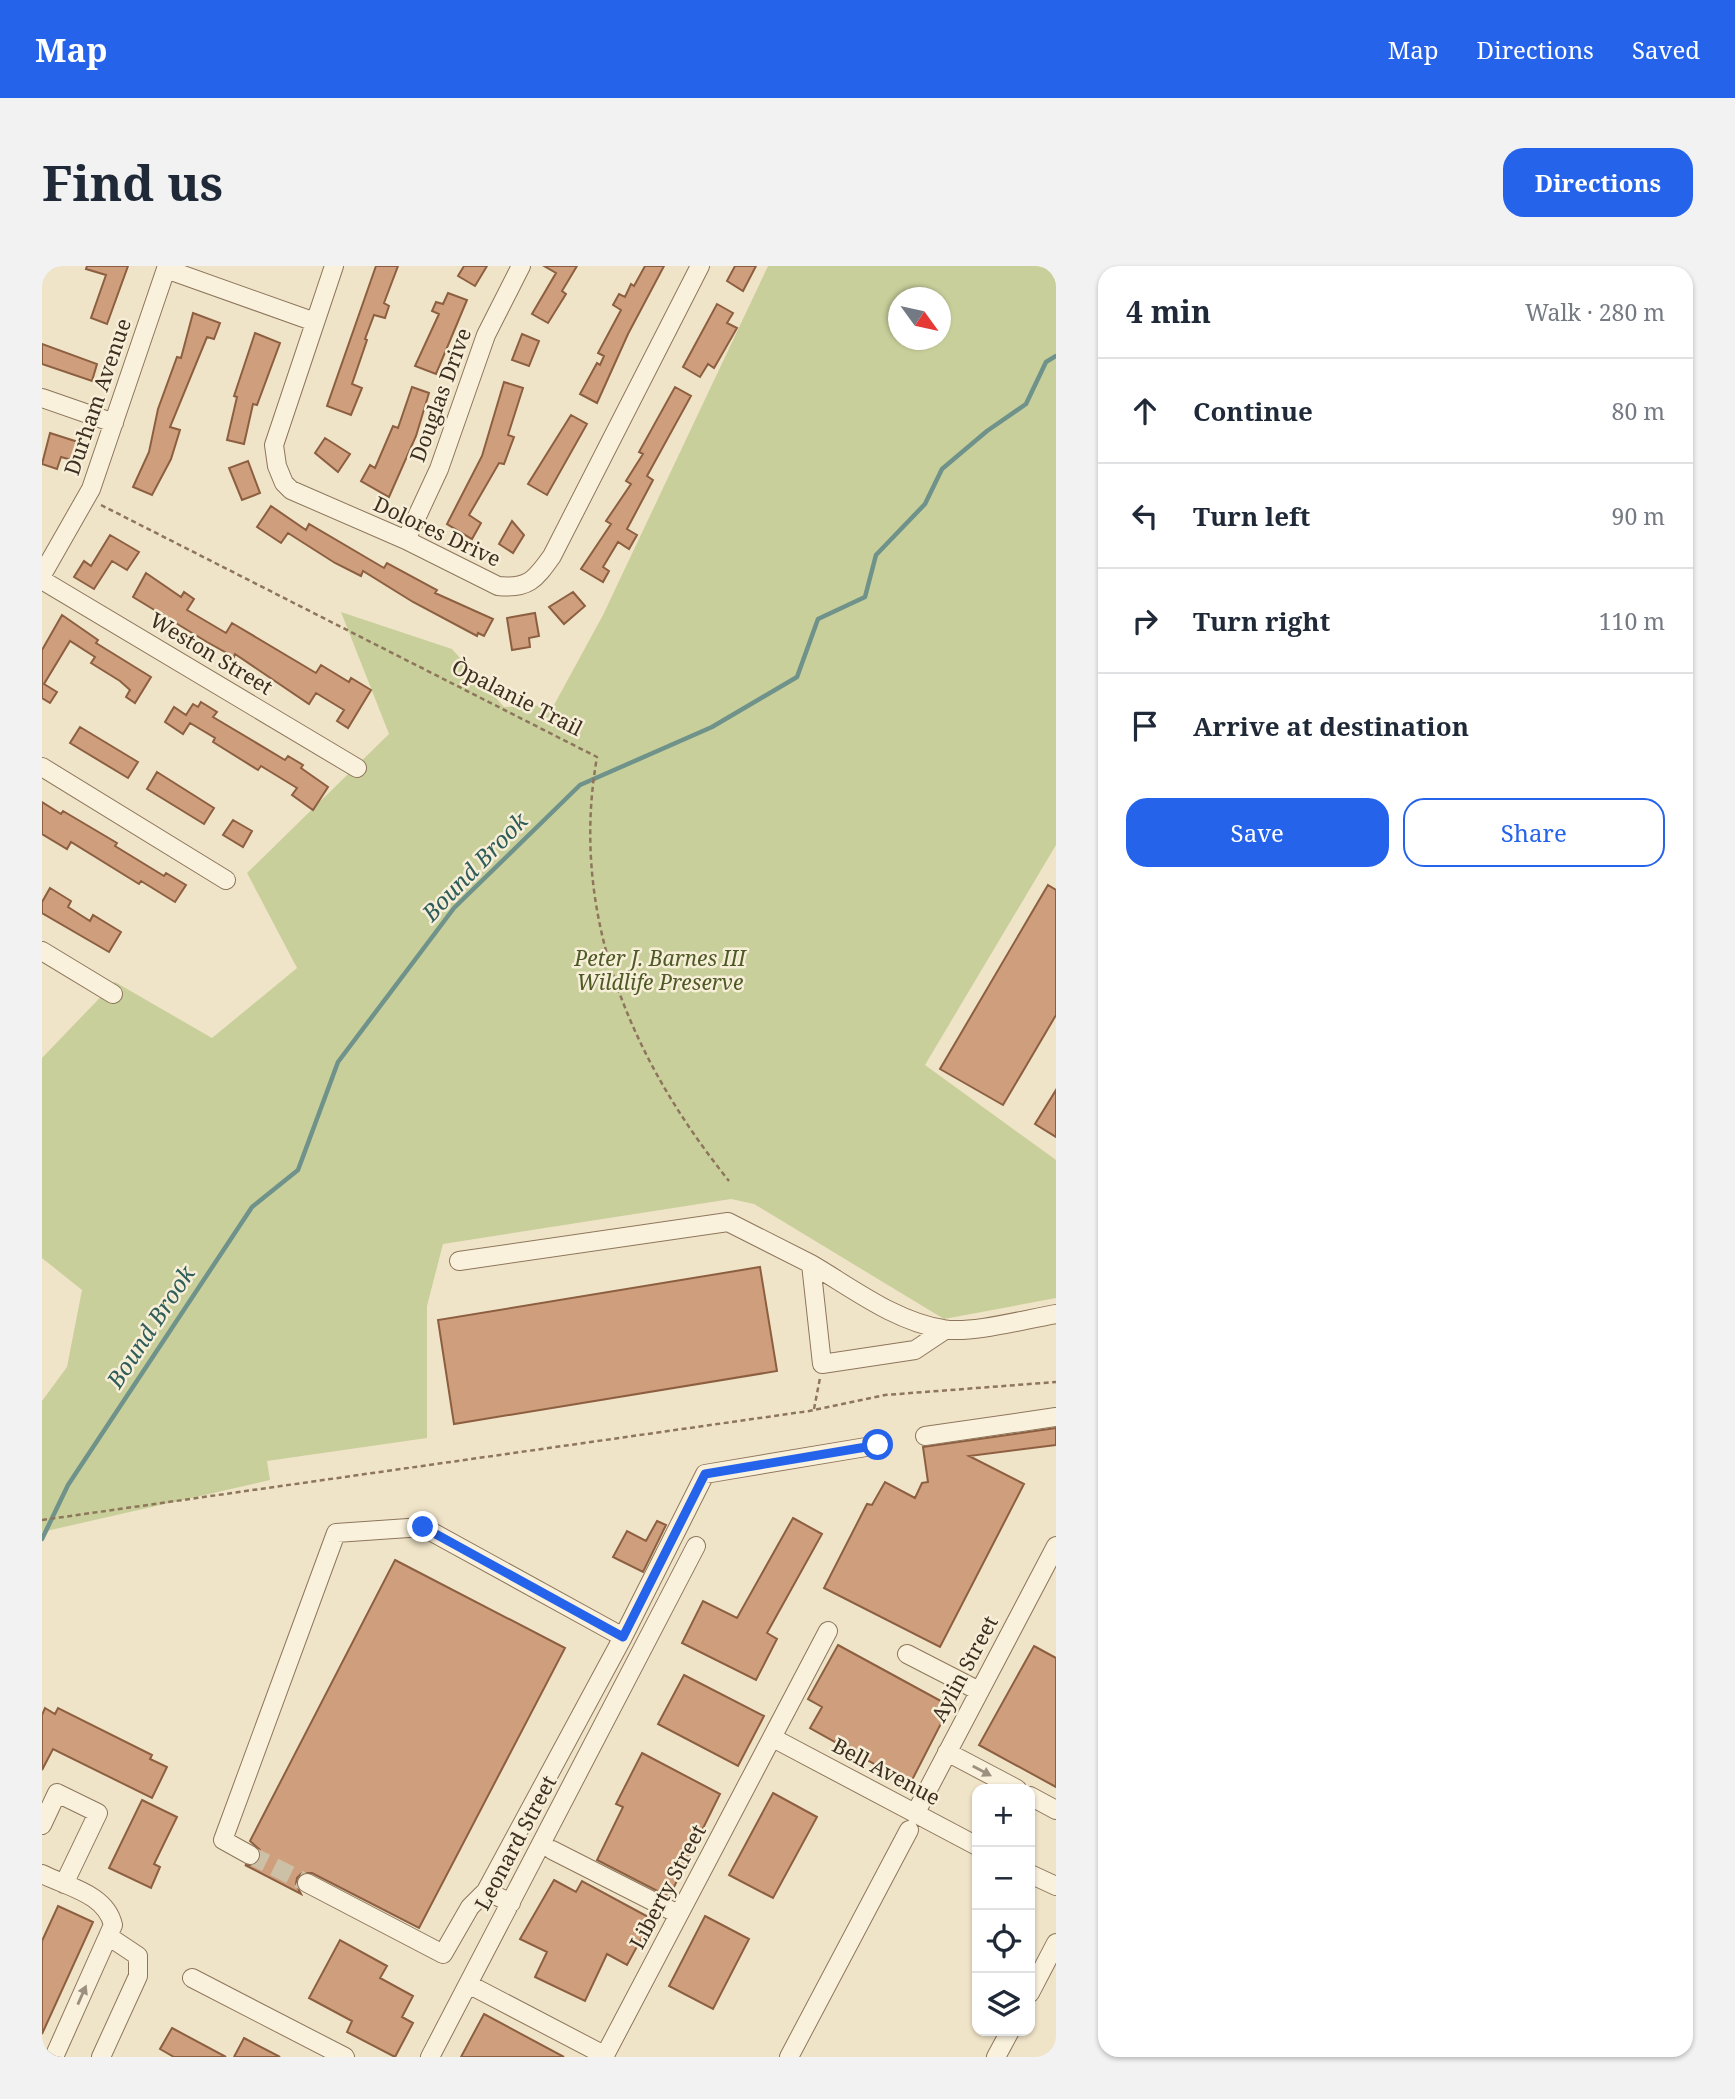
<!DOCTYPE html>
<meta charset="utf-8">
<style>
:root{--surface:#fff;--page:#f2f2f3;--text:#1f2937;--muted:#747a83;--line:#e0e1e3;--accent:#2563eb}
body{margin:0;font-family:"Noto Serif",serif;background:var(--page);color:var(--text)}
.controls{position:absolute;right:21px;bottom:21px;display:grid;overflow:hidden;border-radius:14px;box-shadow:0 2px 5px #0004}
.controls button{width:63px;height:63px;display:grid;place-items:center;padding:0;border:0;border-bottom:2px solid var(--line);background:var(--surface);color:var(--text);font:35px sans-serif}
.compass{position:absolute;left:846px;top:21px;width:63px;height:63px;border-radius:50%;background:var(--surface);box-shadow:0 2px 5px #0004;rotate:123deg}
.stop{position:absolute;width:21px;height:21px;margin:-16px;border:5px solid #2563eb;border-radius:50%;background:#fff}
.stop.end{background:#2563eb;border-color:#fff;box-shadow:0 2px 7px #0008}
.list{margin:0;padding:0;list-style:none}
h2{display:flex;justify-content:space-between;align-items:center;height:91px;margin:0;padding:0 28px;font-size:30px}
h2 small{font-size:23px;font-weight:400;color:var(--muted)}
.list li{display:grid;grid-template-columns:46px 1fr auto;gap:21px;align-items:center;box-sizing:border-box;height:105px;padding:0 28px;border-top:2px solid var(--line)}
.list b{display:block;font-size:26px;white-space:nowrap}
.list em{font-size:23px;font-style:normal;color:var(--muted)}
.actions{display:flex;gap:14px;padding:21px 28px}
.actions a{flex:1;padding:16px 0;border:2px solid var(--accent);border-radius:21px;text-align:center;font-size:24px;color:var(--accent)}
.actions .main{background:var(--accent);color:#fff}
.icon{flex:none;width:38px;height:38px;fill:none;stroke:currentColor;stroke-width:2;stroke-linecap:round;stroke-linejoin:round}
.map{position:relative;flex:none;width:1014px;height:1791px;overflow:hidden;border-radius:21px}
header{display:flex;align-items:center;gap:42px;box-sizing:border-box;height:98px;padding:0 35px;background:var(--accent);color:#fff}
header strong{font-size:33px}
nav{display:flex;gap:38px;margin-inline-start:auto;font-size:24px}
.intro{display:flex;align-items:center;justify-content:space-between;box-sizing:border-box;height:168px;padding:0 42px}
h1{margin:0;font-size:49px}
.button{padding:18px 32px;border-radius:21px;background:var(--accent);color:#fff;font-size:24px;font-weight:700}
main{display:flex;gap:42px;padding:0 42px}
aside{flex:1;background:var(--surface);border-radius:21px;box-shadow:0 2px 5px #0004}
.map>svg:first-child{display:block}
.green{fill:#c9cf9b;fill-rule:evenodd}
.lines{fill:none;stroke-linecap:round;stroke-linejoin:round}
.stream{stroke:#6f938a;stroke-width:4.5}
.building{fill:#cf9f7d;stroke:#8d5f41;stroke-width:2}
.minor-tunnel{stroke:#ccc0a6;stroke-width:18;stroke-dasharray:18 9;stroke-linecap:butt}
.minor-casing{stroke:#8d765c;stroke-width:20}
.path{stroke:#8d765c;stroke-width:2.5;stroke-dasharray:5 3.5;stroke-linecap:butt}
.minor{stroke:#faf1dc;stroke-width:18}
.oneway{fill:#9c907e}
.route{stroke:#2563eb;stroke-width:9}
.labels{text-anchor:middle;stroke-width:5;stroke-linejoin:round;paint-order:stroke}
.street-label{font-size:21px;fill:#3d2e20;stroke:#f7eed8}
.park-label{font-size:21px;font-style:italic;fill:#4d5a26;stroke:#f7eed8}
.water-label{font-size:23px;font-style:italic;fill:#2f5d5a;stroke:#f7eed8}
</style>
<header>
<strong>Map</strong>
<nav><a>Map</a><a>Directions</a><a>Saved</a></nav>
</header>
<div class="intro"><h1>Find us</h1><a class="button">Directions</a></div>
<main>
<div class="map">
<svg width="1014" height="1791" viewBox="0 0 1014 1791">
<rect width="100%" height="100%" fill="#f0e4c8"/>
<path class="green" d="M726 0H1014V579L883 799 1014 894V1032L902 1053 712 938 689 933 401 978 385 1040V1172L225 1195 228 1214 0 1266V1135L25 1101 40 1024 0 992V792L73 716 170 772 255 702 205 607 347 468 299 346 410 383 462 441 512 439 561 349ZM856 32H898V74H856Z"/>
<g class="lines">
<path class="stream" d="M0 1273 26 1219 210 941 256 904 296 796 412 642 538 519 670 461 755 411 776 353 823 331 834 289 883 238 900 203 945 165 984 138 1004 96 1014 90"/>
</g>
<path class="building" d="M45 0H86L65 58 49 52 64 9 44 3Z
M334 0H356L342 37 347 40 343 52 332 49 323 73 325 74 310 118 320 122 309 149 285 140Z
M422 0H445L433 20 416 10Z
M502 0H535L520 25 524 28 506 57 490 48 514 7Z
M603 0H622L586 68 555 137 538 128 555 97 558 99 562 90 556 87 579 44 571 39 577 28 583 31 589 18 592 20Z
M693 0H714L701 25 685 15Z
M406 27 425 34 394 108 373 100 397 48 390 45 394 36 401 38Z
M675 38 691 47 685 57 695 62 672 102 666 98 658 111 641 101Z
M151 47 178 57 172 73 165 71 128 161 138 164 129 193 110 229 91 221 107 186 116 143 135 91 139 92Z
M213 67 238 77 215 139 211 138 202 178 185 174 195 131 192 130Z
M480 68 497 75 487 100 470 94Z
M0 78 55 98 50 115 0 98Z
M462 116 481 122 466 169 472 171 462 198 457 197 427 249 439 257 430 273 405 258 440 190Z
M370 121 387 127 374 170 347 231 319 215 328 199 333 202 351 160 356 162Z
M633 121 649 130 605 210 611 214 585 263 595 269 587 283 576 276 561 301 567 305 561 316 539 303 569 258 564 255 589 218 584 215 601 188 597 186Z
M529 149 545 158 505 229 486 218Z
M8 167 36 176 30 194 19 191 15 203 0 198Z
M283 172 308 188 296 206 273 187Z
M206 195 218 227 200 234 187 202Z
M229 240 264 264 267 258 342 302 345 297 395 324 393 327 451 353 442 370 436 367 435 370 371 336 321 305 319 310 293 297 246 267 239 277 215 261Z
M470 255 482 269 471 287 457 278Z
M68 269 97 286 85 304 70 295 52 323 32 311 42 295 49 300Z
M104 307 139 331 142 326 152 333 145 344 184 367 190 357 274 407 279 399 307 416 309 412 329 424 306 462 295 455 302 444 274 427 267 438 193 388 192 391 165 376 91 331Z
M531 326 543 340 522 358 507 341Z
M493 347 497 370 487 372 488 381 470 384 465 352Z
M20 349 56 374 54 377 109 411 93 437 84 431 88 424 78 415 49 397 53 391 28 375 2 418 15 426 8 437 0 432V384Z
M159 436 175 446 171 451 243 494 246 490 261 499 259 502 286 521 271 544 250 529 255 522 219 500 216 504 171 476 173 472 148 457 141 468 123 456 132 441 144 449 151 438 156 441Z
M38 461 96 496 86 512 28 477Z
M115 506 172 542 162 558 105 523Z
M0 536 19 548 21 545 75 577 73 580 122 610 124 607 144 619 133 636 99 615 97 618 29 576 25 583 0 568Z
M191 554 210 565 201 581 181 569Z
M1006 619 1014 624V749L961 839 898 803Z
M8 622 29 635 26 641 48 655 51 649 79 666 67 686 0 647V636Z
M1014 824V871L993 858Z
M718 1001 735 1105 412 1158 396 1054Z
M1014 1162V1179L927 1190 982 1218 898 1381 782 1322 825 1238 830 1239 843 1216 873 1232 880 1217 886 1216 881 1181Z
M751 1252 780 1268 725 1367 735 1373 714 1414 640 1377 661 1335 695 1352Z
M615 1255 624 1259 601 1306 571 1291 585 1265 604 1275Z
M353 1294 523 1382 377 1662 270 1607H260L255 1612 254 1618 259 1628 203 1599H213L218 1594V1584L208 1575Z
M796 1379 908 1440 868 1518 768 1462 780 1441 766 1433Z
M992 1380 1014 1392V1521L937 1479Z
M642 1409 722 1450 696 1500 616 1458Z
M3 1442 13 1448 16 1442 110 1489 108 1493 125 1501 110 1532 11 1483 0 1504V1449Z
M600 1487 678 1528 627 1631 555 1594 581 1541 574 1538Z
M731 1527 775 1551 731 1632 687 1609Z
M100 1534 135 1551 112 1598 118 1601 109 1622 67 1602Z
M512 1614 534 1626 540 1615 610 1653 585 1699 565 1688 543 1735 493 1711 505 1686 478 1673Z
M16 1640 51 1656 0 1768V1675Z
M663 1650 707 1673 671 1743 627 1720Z
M298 1674 345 1700 338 1712 371 1730 360 1751 371 1757 353 1791 305 1766 310 1755 267 1732Z
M442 1748 522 1791H419Z
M130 1762 184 1791H132L118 1783Z
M202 1772 238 1791H192Z"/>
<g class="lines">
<path class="minor-tunnel" d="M208 1589 265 1617"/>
<g class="minor-casing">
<path id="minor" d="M292 0 232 179 235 200 242 217 249 224 364 274 456 320C486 323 493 314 510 290L658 0
M124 3 273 56
M0 132 72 157
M364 274 397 203 444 69 479 0
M0 309 49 223 125 0
M0 314 315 502
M0 501 184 614
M0 685 71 728
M417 995 686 956 769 998 780 1098 873 1084 903 1064
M769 998C810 1022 854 1056 901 1063 930 1068 984 1053 1014 1048
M883 1170 1014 1151
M865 1388 937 1425
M731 1472 935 1580
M905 1486 975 1523
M988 1530 1014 1544
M873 1548 1014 1280
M0 1559 15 1527 56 1547 22 1618
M510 1584 636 1648
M208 1589 181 1574 294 1267 381 1261 581 1371
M0 1608C26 1621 64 1628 71 1659L12 1791
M988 1608 1014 1620
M265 1617 401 1688 428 1641 444 1625 469 1637
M444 1625 581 1371 663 1208 836 1179
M150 1712 303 1791
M426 1718 562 1789
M988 1727 1014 1677
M59 1791 96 1710V1690L66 1670
M388 1791 654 1280
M562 1791 786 1365
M747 1791 867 1564
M954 1791 968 1765"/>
</g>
<path class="path" d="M59 239 555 491C527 649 589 793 687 915
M772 1143 778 1112
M0 1254 767 1145 843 1129 1014 1116"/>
<use href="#minor" class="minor"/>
</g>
<defs><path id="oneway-solid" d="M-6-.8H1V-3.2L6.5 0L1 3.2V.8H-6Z" transform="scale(1.75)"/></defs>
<g class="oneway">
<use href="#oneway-solid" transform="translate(940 1505) rotate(28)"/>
<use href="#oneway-solid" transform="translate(40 1729) rotate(-66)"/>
</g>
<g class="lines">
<path class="route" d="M381 1261 581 1371 663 1208 836 1179"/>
</g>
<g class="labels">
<g class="street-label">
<text transform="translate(399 129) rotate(-70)" y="7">Douglas Drive</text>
<text transform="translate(56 131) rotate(-71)" y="7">Durham Avenue</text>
<text transform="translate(395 266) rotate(25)" y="7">Dolores Drive</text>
<text transform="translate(169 388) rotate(31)" y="7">Weston Street</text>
<text transform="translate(475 432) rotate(27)" y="7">Òpalanie Trail</text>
<text transform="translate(923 1403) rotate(-62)" y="7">Aylin Street</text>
<text transform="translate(844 1506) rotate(28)" y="7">Bell Avenue</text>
<text transform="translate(474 1577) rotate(-62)" y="7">Leonard Street</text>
<text transform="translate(626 1621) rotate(-62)" y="7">Liberty Street</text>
</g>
<g class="park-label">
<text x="618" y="700">Peter J. Barnes III<tspan x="618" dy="24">Wildlife Preserve</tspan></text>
</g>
<g class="water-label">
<text transform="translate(433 601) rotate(-46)" y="8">Bound Brook</text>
<text transform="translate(109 1061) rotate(-57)" y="8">Bound Brook</text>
</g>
</g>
</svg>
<div class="controls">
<button>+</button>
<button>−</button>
<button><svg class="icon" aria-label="locate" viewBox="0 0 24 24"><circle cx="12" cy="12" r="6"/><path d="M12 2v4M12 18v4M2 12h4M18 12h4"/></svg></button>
<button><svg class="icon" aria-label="layers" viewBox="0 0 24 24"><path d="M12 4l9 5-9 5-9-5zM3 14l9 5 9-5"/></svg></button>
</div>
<svg class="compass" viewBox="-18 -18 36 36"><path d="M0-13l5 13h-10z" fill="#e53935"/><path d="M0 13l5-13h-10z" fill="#747a83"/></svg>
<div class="stop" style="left:836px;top:1179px"></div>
<div class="stop end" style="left:381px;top:1261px"></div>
</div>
<aside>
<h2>4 min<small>Walk · 280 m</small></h2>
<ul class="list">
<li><svg class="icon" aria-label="ahead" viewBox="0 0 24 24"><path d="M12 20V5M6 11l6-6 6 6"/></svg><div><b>Continue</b></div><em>80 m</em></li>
<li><svg class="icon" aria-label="left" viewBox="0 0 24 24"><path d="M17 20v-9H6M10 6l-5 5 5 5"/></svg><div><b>Turn left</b></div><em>90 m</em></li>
<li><svg class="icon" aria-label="right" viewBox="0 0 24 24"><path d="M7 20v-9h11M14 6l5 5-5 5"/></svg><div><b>Turn right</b></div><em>110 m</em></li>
<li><svg class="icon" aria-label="arrive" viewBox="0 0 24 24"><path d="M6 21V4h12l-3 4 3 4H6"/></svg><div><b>Arrive at destination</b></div></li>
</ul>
<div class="actions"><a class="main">Save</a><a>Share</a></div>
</aside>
</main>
